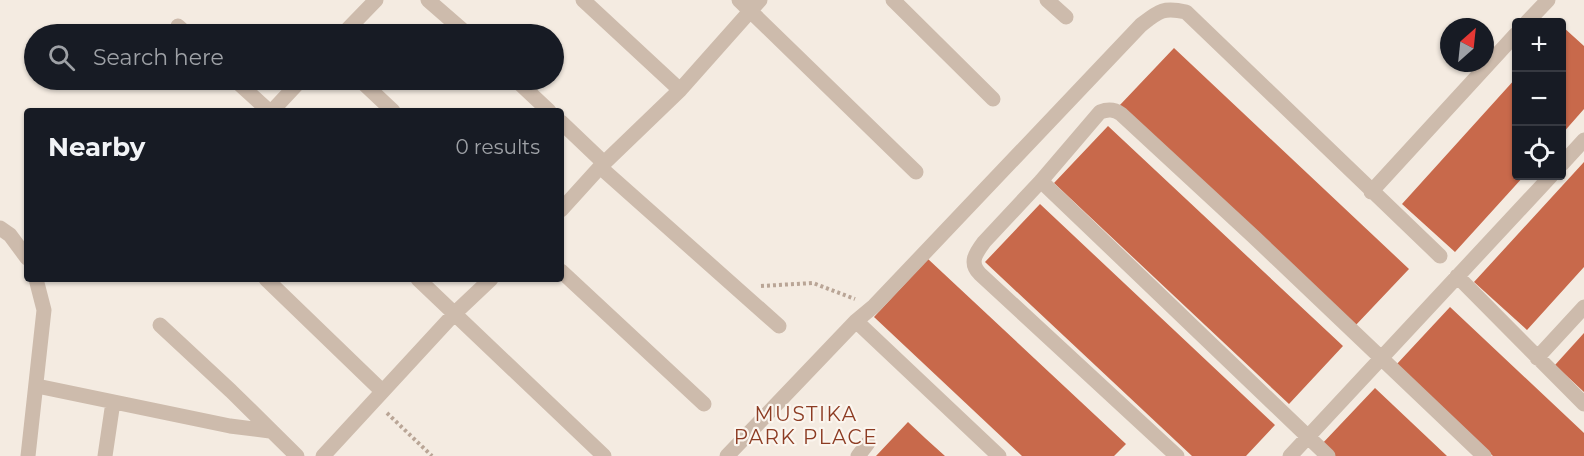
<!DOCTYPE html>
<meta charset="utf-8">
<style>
:root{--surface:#171b24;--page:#242831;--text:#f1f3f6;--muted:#9ea1a6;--line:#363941}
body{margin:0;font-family:Montserrat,sans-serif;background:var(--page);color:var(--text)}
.controls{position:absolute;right:18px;top:18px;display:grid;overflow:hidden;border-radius:6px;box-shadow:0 2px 4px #0004}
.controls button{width:54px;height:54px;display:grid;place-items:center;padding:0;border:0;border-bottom:2px solid var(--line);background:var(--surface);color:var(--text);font:30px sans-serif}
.compass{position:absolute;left:1440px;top:18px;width:54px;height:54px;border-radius:50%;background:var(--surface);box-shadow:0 2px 4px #0004;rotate:27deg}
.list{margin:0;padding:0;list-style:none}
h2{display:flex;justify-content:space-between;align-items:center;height:78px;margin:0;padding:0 24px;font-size:26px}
h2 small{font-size:20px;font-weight:400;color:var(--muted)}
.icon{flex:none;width:33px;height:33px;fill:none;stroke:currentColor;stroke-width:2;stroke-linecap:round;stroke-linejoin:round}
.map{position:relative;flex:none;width:1584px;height:456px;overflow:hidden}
.search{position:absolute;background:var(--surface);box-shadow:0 2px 4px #0004;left:24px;top:24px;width:540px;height:66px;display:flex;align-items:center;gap:15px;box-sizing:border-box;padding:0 21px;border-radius:33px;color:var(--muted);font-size:22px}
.panel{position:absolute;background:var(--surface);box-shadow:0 2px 4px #0004;left:24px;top:108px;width:540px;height:174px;border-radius:6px}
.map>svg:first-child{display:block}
.building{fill:#c8694b}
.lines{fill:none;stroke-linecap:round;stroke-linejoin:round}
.path{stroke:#b9a596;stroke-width:4;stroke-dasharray:3 3;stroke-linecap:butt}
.minor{stroke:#cdbbac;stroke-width:15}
.labels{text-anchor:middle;stroke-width:4.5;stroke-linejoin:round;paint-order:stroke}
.quarter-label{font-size:20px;letter-spacing:1.5px;fill:#8c3b22;stroke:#fbf5ee}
</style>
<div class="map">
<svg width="1584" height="456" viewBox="0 0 1584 456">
<rect width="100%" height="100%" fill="#f4ebe1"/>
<path class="building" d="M1563 27 1584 46V109L1562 134V29Z
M1174 48 1409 269 1354 327 1119 106Z
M1516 78V176H1524L1455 252 1402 204Z
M1108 126 1343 346 1289 404 1054 183Z
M1584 162V267L1527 330 1474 282Z
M1040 204 1275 425 1246 456H1192L985 262Z
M928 259 1126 444 1114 456H1022L874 317Z
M1450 307 1584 433V456H1493L1396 365Z
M1584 333V392L1555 365Z
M1375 388 1447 456H1331L1320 446Z
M908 422 925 438 945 456H876Z"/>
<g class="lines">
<path class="path" d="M761 286 813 283 855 299
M387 413 432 456"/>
<path class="minor" d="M428 0 467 34
M583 0 680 90
M739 0 916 172
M893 0 993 99
M1047 0 1066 17
M1527 22 1548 0
M178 26 187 34
M343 34 376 0
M235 80 269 111
M360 80 393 111
M516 80 549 111
M272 111 301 80
M561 122 604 163
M1562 164 1584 140
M600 167 680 90 760 0
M1041 181 1328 456
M1371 192 1516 34
M561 210 600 167 779 326
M0 228 10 235 27 258
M561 271 704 404
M1457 276 1584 404
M266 279 382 391
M418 279 604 456
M856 321 999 456
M160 325 231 391 297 456
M1537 358 1584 307
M37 386 230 426 270 431
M28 456 44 310 36 279
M105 456 113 402
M323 456 455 313 491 279
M727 456 856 321 874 306 1141 25C1159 11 1163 7 1186 12L1440 256
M858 456 868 443
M1177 456 980 274C969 263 975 254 984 242L1041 181 1100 112C1108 109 1114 109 1121 114L1254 237 1484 456
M1290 456 1551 176"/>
</g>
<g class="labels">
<g class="quarter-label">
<text x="806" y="421">MUSTIKA<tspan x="806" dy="23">PARK PLACE</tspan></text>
</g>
</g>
</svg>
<div class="controls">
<button>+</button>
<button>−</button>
<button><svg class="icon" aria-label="locate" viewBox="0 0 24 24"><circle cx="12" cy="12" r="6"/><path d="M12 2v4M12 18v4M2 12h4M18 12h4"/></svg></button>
</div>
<svg class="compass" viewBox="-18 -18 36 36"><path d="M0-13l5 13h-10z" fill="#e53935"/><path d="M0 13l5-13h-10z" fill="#9ea1a6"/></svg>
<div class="search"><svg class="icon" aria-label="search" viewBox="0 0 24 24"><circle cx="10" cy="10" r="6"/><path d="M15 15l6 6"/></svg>Search here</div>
<section class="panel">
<h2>Nearby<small>0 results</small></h2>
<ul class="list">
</ul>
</section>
</div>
